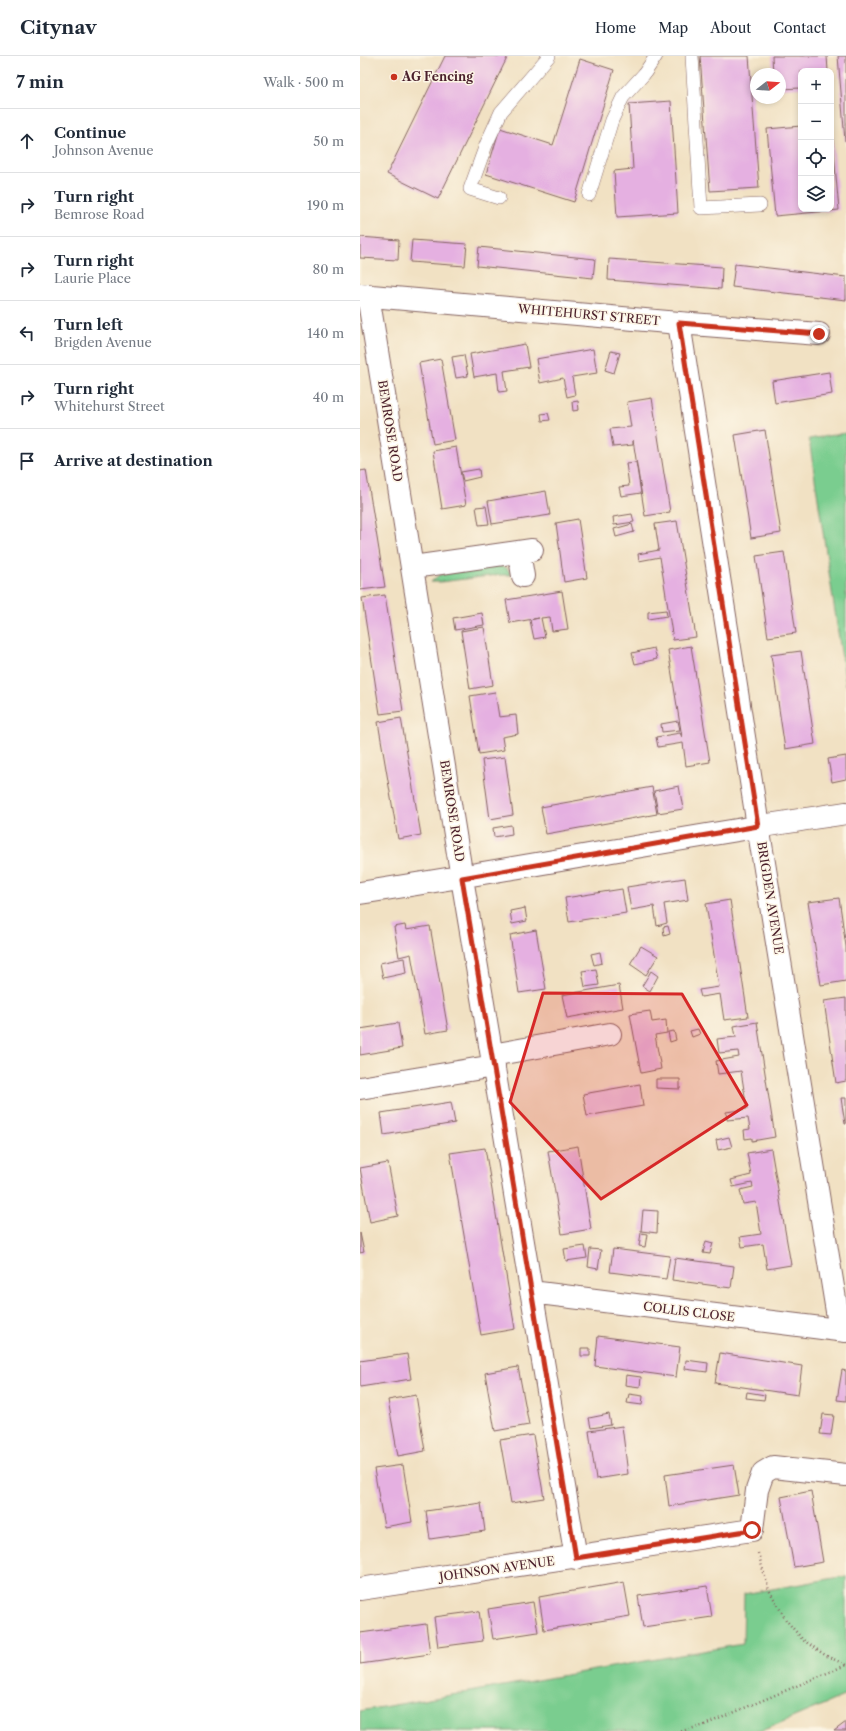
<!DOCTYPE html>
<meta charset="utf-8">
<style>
:root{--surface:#fff;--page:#f2f2f3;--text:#1f2937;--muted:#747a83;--line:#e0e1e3}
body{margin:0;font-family:"Libre Caslon Text",serif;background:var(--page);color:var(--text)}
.controls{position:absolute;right:12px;top:12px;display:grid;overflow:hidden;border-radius:8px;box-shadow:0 2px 6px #0003}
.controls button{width:36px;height:36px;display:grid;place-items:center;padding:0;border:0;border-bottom:1px solid var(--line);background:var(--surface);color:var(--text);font:20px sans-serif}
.compass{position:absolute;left:390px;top:12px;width:36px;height:36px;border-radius:50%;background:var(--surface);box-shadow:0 2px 6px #0003;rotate:73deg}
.stop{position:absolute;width:12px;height:12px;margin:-9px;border:3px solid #c8321e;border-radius:50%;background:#fff}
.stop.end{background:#c8321e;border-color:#fff;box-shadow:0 1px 4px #0008}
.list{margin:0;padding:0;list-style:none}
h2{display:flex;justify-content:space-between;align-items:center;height:52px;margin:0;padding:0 16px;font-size:17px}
h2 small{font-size:13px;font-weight:400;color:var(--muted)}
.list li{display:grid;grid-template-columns:26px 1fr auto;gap:12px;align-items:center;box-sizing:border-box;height:64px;padding:0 16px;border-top:1px solid var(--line)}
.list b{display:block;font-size:15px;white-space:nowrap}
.list p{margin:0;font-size:13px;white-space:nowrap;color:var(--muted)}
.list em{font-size:13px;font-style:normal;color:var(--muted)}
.icon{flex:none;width:22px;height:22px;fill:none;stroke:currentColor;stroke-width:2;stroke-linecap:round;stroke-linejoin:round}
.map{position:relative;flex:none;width:486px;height:1675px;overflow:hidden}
header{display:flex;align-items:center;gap:24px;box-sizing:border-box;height:56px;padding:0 20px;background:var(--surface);border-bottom:1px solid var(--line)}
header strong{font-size:19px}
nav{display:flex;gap:22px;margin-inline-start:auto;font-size:14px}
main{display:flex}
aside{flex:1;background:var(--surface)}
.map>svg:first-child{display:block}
.green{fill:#7acd8f;stroke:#62765d}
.building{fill:#e5b0e1}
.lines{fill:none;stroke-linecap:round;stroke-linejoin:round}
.lane-casing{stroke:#846360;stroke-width:14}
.street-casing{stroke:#846360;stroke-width:24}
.path{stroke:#846360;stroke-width:2.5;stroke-dasharray:1 3;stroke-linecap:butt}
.lane{stroke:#fff;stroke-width:13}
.street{stroke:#fff;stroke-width:22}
.route{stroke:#c8321e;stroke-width:5}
.marked{fill:#d62828;fill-opacity:0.2;stroke:#d62828;stroke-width:3;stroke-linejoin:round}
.poi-dot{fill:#c8321e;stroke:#fcf5e5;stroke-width:1.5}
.labels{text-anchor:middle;stroke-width:3;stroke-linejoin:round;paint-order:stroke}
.poi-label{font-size:12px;font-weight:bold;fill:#4a1f2b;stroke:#fcf5e5;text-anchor:start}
.street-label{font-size:12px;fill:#4a1f2b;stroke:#fcf5e5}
</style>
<header>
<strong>Citynav</strong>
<nav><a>Home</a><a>Map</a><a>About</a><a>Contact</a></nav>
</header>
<main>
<aside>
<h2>7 min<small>Walk · 500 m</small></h2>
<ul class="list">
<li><svg class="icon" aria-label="ahead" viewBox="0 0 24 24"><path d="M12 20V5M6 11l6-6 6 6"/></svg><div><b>Continue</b><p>Johnson Avenue</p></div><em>50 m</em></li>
<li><svg class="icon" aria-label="right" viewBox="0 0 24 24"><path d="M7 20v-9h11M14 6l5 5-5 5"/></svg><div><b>Turn right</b><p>Bemrose Road</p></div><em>190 m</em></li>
<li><svg class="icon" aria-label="right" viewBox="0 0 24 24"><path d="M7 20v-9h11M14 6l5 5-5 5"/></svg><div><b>Turn right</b><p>Laurie Place</p></div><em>80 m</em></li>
<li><svg class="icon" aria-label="left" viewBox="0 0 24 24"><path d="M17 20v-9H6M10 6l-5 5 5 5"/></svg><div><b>Turn left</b><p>Brigden Avenue</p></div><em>140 m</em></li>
<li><svg class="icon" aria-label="right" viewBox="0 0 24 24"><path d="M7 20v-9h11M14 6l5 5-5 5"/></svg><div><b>Turn right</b><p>Whitehurst Street</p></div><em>40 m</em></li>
<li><svg class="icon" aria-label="arrive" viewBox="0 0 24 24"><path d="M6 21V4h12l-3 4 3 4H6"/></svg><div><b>Arrive at destination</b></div></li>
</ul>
</aside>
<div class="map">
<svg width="486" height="1675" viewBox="0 0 486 1675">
<rect width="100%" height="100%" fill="#fcf5e5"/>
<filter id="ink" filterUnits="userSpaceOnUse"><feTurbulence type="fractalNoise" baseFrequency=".025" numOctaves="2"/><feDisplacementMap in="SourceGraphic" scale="8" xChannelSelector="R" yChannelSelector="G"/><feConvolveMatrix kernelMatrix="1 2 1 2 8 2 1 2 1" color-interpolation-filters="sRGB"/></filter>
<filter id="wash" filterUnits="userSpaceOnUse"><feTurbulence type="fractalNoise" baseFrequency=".012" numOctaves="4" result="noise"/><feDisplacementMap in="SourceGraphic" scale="16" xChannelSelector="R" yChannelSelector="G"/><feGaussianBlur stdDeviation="0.9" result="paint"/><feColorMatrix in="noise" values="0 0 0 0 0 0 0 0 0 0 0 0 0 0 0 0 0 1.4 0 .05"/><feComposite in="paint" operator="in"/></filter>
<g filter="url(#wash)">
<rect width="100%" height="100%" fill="#f1e1c3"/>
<path class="green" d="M486 377V629L449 383Z
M137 509 147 512 151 519H138L80 526H71L79 519Z
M486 1520V1639L401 1675H0V1655L383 1588 384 1538Z"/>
<g id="blocks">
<path class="building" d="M85 0H148L78 143 27 118Z
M340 0H389L399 132 350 135Z
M412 0H467L468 15H441V32L420 33V18H413Z
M478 0H486V85H485Z
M220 3 254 14 214 146 126 118 140 72 193 89Z
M311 45 318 157 257 161 254 115 273 113 269 48Z
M441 70V153H471L472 76 479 154 415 160 407 73Z
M0 181 39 184 38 204 0 202Z
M52 184 107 188 105 210 50 206Z
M119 191 235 203 233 222 117 210Z
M249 203 362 211 361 233 248 224Z
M375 208 486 221V244L372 231Z
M165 288 169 311 144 315 147 335 139 336 137 317 114 321 110 298Z
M233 293 237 317 212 321 215 339 207 341 203 322 180 327 176 303Z
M251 295 260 297 254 317 245 314Z
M104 299 108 320 96 322 92 301Z
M81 303 95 384 73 388 59 307Z
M469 316 472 338 415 347 412 325Z
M292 342 310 456 285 460 273 384V389L253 391 250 373 271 371 267 346Z
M218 345 219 354 213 355 212 346Z
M188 357 190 364 182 365 181 358Z
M405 374 421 477 391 482 375 379Z
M96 391 106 449 82 453 73 395Z
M276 406 281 437 261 440 259 431 269 430 266 407Z
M119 413 120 421 103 425 101 416Z
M6 414 25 531 0 534V415Z
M186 435 190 459 132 468 128 445Z
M126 450 129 468 119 469 116 451Z
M272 458 274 466 254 469 253 461Z
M218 463 227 522 204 526 196 467Z
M317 465 336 581 313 584 300 501 279 505 278 498 299 494 295 468Z
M272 468 274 476 256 481 254 473Z
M424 496 436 577 408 581 396 500Z
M202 535 208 573 192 575 190 561 181 562 185 581 174 583 170 564 179 562 150 567 146 544Z
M25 539 43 655 20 658 2 542Z
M306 554 307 560 288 563V556Z
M122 557 124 569 95 574 93 562Z
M124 571 133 629 110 633 101 575Z
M331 590 350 706 326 710 323 687 298 691 296 681 320 677 322 681 308 594Z
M294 592 297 603 275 608 272 597Z
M441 595 455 688 425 693 411 599Z
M135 636 139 661 156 659 158 678 142 681 144 694 119 698 110 640Z
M41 662 61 779 38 783 18 666Z
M318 665 320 674 302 676 301 668Z
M486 700V723L472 726 468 703Z
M145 701 153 759 130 763 122 704Z
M319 730 323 753 298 757 294 735Z
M292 731 297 758 186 778 181 751Z
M151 769 152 778 134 781 133 772Z
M325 822 328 844 304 848 307 867 297 870 294 850 271 854 267 831Z
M262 833 266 857 209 866 205 842Z
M479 842 486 891V925L461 929 448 846Z
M370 844 388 961 364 964 360 938 341 941 339 934 359 931 346 848Z
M165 852 167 865 152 868 150 855Z
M45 869 46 874 70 870 88 974 65 978 51 898 39 901 34 871Z
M308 870 310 878 304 880 303 871Z
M176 874 186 933 159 937 150 879Z
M281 890 298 900 286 919 270 908Z
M240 896 242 907 234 909 231 898Z
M44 902 46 917 23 922 20 907Z
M236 913 239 929 225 931 222 915Z
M291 915 298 920 290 935 282 930Z
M259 929 263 952 207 962 202 939Z
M486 942V1025L476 1027 464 945Z
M290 955 292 966 306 964 307 977 295 979 301 1013 281 1017 270 958Z
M397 966 415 1081 392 1085V1082L385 1083 384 1074 390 1073 388 1062 367 1064 366 1056 387 1053 381 1015 358 1018 356 1005 379 1001 378 995 359 997 357 983 376 981 374 970Z
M38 967 42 992 0 999V973Z
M338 973 340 978 332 981 330 975Z
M314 975 316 984 310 986 308 976Z
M296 1023H320V1033L296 1032Z
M280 1028 283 1050 227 1060 223 1038Z
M481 1042H486V1068H485Z
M91 1046 95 1067 24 1079 21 1057Z
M369 1081 372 1091 358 1094 356 1084Z
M218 1090 231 1173 202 1178 188 1095Z
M125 1092 155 1273 121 1279 90 1097Z
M411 1093 431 1209 407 1213 403 1188 382 1191 380 1181 401 1178 396 1146 383 1148 380 1134 393 1131 392 1127 373 1131 371 1124 391 1119 387 1097Z
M28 1107 38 1160 10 1166 0 1112Z
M283 1154 298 1155 297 1177 281 1175Z
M0 1177 4 1196 0 1197Z
M281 1177 287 1178 285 1191 279 1190Z
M346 1185 353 1187 350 1198 343 1197Z
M225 1190 227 1202 206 1205 204 1193Z
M230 1193 241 1194 238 1213 228 1211Z
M253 1193 310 1200 306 1223 250 1216Z
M315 1202 374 1210 371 1232 312 1224Z
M238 1280 320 1291 316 1321 235 1310Z
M221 1292H230V1300H221Z
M360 1297 442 1310 438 1339 355 1327Z
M47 1298 51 1323 0 1331V1305Z
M326 1304 348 1307 347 1316 325 1313Z
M158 1311 169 1369 135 1375 125 1317Z
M482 1314 486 1315V1345L477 1344Z
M266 1319 281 1321 280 1331 265 1329Z
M387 1336 405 1339 404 1344 386 1342Z
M269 1338 283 1340 282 1349 267 1347Z
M56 1339 65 1395 38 1400 28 1344Z
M249 1358 251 1369 231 1372 229 1362Z
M463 1358 474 1359 471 1379 460 1378Z
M262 1370 268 1418 236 1423 229 1375Z
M173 1379 184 1442 151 1447 140 1384Z
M43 1409 52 1466 24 1471 14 1413Z
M374 1409 379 1439 309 1450 305 1419Z
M451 1435 463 1506 434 1511 421 1441Z
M121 1447 125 1475 70 1483 66 1455Z
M264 1526 270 1560 184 1574 179 1541Z
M347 1530 352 1561 283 1571 278 1540Z
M173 1546 178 1576 133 1583 128 1553Z
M119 1555 123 1585 78 1591 74 1561Z
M66 1568 70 1598 0 1608V1577Z
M486 1666V1675H474Z"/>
</g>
</g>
<g filter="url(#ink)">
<use href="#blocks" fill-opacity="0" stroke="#846360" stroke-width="1"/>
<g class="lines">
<g class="lane-casing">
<path id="lane" d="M332 0 341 152 400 149
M229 139 252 64 263 41 284 18 296 0
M139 142 110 133 126 89 141 56 189 0"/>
</g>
<g class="street-casing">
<path id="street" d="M0 239 319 267 459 278
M8 239 102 822 216 1502
M319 267 398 770 480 1274
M159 496 163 520
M53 511 172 494
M0 837C162 812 324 781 486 757
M132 999 250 978
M0 1032 134 1010
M171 1236 486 1275
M0 1533 392 1474 397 1434 403 1417 413 1411 486 1419"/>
</g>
<path class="path" d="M398 1497 409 1534 426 1564 443 1584 465 1599 486 1609
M321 1675 342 1670 486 1609"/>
<use href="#lane" class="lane"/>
<use href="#street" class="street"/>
</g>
</g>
<g class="lines" filter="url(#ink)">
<path class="route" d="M392 1474 216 1502 102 822 398 770 319 267 459 278"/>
</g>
<path class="marked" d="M183 937 322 938 387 1049 241 1143 150 1046Z"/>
<circle class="poi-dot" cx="34" cy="21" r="4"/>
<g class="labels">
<g class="poi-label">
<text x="42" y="25">AG Fencing</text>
</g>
<g class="street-label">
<text transform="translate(229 259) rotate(5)" y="4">WHITEHURST STREET</text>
<text transform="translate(30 375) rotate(81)" y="4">BEMROSE ROAD</text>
<text transform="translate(92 755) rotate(81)" y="4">BEMROSE ROAD</text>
<text transform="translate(410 842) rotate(81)" y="4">BRIGDEN AVENUE</text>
<text transform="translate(329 1256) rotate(7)" y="4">COLLIS CLOSE</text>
<text transform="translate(137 1513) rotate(-8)" y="4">JOHNSON AVENUE</text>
</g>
</g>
</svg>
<div class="controls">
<button>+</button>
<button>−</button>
<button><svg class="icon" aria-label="locate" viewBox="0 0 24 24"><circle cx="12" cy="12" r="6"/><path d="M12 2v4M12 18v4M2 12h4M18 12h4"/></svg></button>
<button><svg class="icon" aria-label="layers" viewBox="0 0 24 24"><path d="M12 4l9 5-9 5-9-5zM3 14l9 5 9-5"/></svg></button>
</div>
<svg class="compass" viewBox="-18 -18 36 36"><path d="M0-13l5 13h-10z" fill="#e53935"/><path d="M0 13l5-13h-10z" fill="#747a83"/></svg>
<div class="stop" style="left:392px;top:1474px"></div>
<div class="stop end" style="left:459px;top:278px"></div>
</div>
</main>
